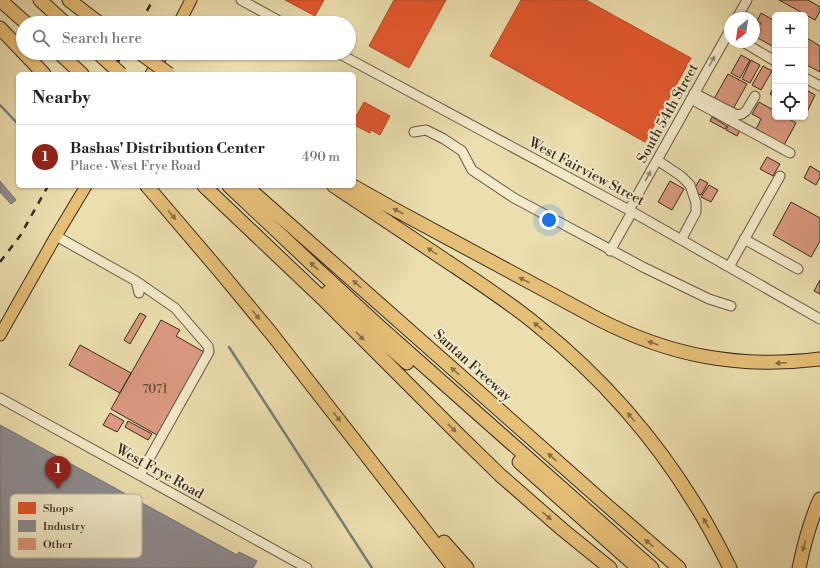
<!DOCTYPE html>
<meta charset="utf-8">
<style>
:root{--surface:#fff;--page:#f2f2f2;--text:#222;--muted:#767676;--line:#e0e0e0;--accent:#8f2418}
body{margin:0;font-family:"Libre Bodoni",serif;background:var(--page);color:var(--text)}
.controls{position:absolute;right:12px;top:12px;display:grid;overflow:hidden;border-radius:6px;box-shadow:0 1px 3px #0004}
.controls button{width:36px;height:36px;display:grid;place-items:center;padding:0;border:0;border-bottom:1px solid var(--line);background:var(--surface);color:var(--text);font:20px sans-serif}
.compass{position:absolute;left:724px;top:12px;width:36px;height:36px;border-radius:50%;background:var(--surface);box-shadow:0 1px 3px #0004;rotate:209deg}
.you{position:absolute;left:549px;top:220px;width:14px;height:14px;margin:-10px;border:3px solid #fff;border-radius:50%;background:#1a73e8;box-shadow:0 0 0 6px #1a73e833}
.badge{display:grid;place-items:center;width:26px;height:26px;border-radius:50%;background:var(--accent);color:#fff;font-size:13px;font-weight:700}
.pin{position:absolute;translate:-50% -33px;filter:drop-shadow(0 1px 2px #0008)}
.pin::after{content:'';position:absolute;top:21px;width:14px;height:12px;background:inherit;clip-path:polygon(0 0,100% 0,50% 100%)}
.list{margin:0;padding:0;list-style:none}
h2{display:flex;justify-content:space-between;align-items:center;height:52px;margin:0;padding:0 16px;font-size:17px}
h2 small{font-size:13px;font-weight:400;color:var(--muted)}
.list li{display:grid;grid-template-columns:26px 1fr auto;gap:12px;align-items:center;box-sizing:border-box;height:64px;padding:0 16px;border-top:1px solid var(--line)}
.list b{display:block;font-size:15px;white-space:nowrap}
.list p{margin:0;font-size:13px;white-space:nowrap;color:var(--muted)}
.list em{font-size:13px;font-style:normal;color:var(--muted)}
.icon{flex:none;width:22px;height:22px;fill:none;stroke:currentColor;stroke-width:2;stroke-linecap:round;stroke-linejoin:round}
.map{position:relative;flex:none;width:820px;height:568px;overflow:hidden}
.search{position:absolute;background:var(--surface);box-shadow:0 1px 3px #0004;left:16px;top:16px;width:340px;height:44px;display:flex;align-items:center;gap:10px;box-sizing:border-box;padding:0 14px;border-radius:22px;color:var(--muted);font-size:15px}
.panel{position:absolute;background:var(--surface);box-shadow:0 1px 3px #0004;left:16px;top:72px;width:340px;height:116px;border-radius:6px}
.map>svg:first-child{display:block}
.shops{fill:#e4572e;stroke:#b04a29}
.industry{fill:#8d8d92;stroke:#73706f}
.lines{fill:none;stroke-linecap:round;stroke-linejoin:round}
.stream{stroke:#728177;stroke-width:2.5}
.building{fill:#db9a81;stroke:#352b1e}
.minor-casing{stroke:#635842;stroke-width:11}
.major-casing{stroke:#352b1e;stroke-width:13}
.highway-casing{stroke:#352b1e;stroke-width:15}
.minor{stroke:#f3eaca;stroke-width:9}
.major{stroke:#e6bf77;stroke-width:11}
.highway{stroke:#e6bf77;stroke-width:13}
.rail{stroke:#352b1e;stroke-width:2.5;stroke-dasharray:7 7;stroke-linecap:butt}
.highway-bridge-casing{stroke:#352b1e;stroke-width:15;stroke-linecap:butt}
.highway-bridge{stroke:#e6bf77;stroke-width:13}
.oneway{fill:#948a74}
.oneway2{fill:#856e46}
.labels{text-anchor:middle;stroke-width:4;stroke-linejoin:round;paint-order:stroke}
.number-label{font-size:12px;fill:#5e4737}
.street-label{font-size:14px;fill:#352b1e;stroke:#f3eaca}
.key{fill:#f3eaca;stroke:#bab196;stroke-width:1}
.key-label{font-size:11px;fill:#352b1e}
</style>
<div class="map">
<svg width="820" height="568" viewBox="0 0 820 568">
<rect width="100%" height="100%" fill="#ecdeae"/>
<filter id="stains"><feTurbulence type="fractalNoise" baseFrequency=".005" numOctaves="4"/><feColorMatrix values="0 0 0 0 .2 0 0 0 0 .09 0 0 0 0 .02 0 0 0 .5 -.17"/></filter>
<radialGradient id="worn" r=".72"><stop offset=".6" stop-color="#630" stop-opacity="0"/><stop offset="1" stop-color="#630" stop-opacity=".3"/></radialGradient>
<path class="shops" d="M285 0H324L315 16Z
M394 0H446L409 68 369 46Z
M521 0H586L691 58 645 142 490 56Z
M364 102 390 116 380 135 371 130 370 133 354 125V120Z"/>
<path class="industry" d="M0 181 16 200 11 204 0 192Z
M0 425 237 555 239 552 257 561 253 568H0Z"/>
<g class="lines">
<path class="stream" d="M0 105 18 124
M229 347 372 568"/>
</g>
<path class="building" d="M779 0H808L820 7V11L815 20Z
M761 13 775 21V46L774 47 754 36 761 23 757 21Z
M805 37 820 46V72L805 64Z
M741 55 750 60 740 78 731 73Z
M751 60 760 65 750 83 742 79Z
M763 66 772 71 761 90 752 85Z
M728 74 747 84 733 109 714 99Z
M775 85V97L770 94Z
M808 91 815 95 806 114 805 97Z
M759 102 775 111V117H786L796 123 784 145 756 129 761 119 752 114Z
M712 117 727 126 725 129 710 121Z
M729 124 740 130 737 136 726 130Z
M767 157 780 164 773 176 760 169Z
M810 166 820 172V177L816 185 804 178Z
M700 179 708 183 701 195 693 191Z
M670 181 684 189 672 210 658 202Z
M709 185 718 190 711 202 701 197Z
M791 202 820 218V241L811 257 773 235Z
M820 280V294L814 291Z
M140 313 146 316 130 344 124 340Z
M161 320 180 330 176 336 204 352 157 435 111 409Z
M80 345 131 373 120 393 69 365Z
M110 413 124 421 117 432 103 425Z
M128 421 152 434 148 440 125 427Z"/>
<g class="lines">
<g class="minor-casing">
<path id="minor" d="M241 0 283 23
M737 18 747 0
M743 42 775 61
M338 53 629 210 820 319
M805 78 820 86
M694 93 727 110 737 115 742 114 746 111 755 96
M691 99 790 153
M414 132 426 130 444 139 462 151 472 170 514 198 643 267 709 299 731 306
M657 160 681 176 690 185 696 203V212L681 240
M629 210 730 30
M56 236 136 281 139 293
M744 239 798 269
M610 251 632 212
M729 267 780 176
M136 281 175 308 208 346 209 352 140 475
M0 398 307 568"/>
</g>
<g class="major-casing">
<path id="major" d="M179 23 191 0
M151 74 163 53
M0 335 56 236 86 186"/>
</g>
<g class="highway-casing">
<path id="highway" d="M0 0 26 23
M40 0 65 23
M69 0 99 23
M0 28 23 52
M24 53 44 74
M59 53 82 74
M147 186 217 268 271 333 454 568
M204 186 322 298 460 436 500 475 563 530 610 568
M229 186 316 268 379 326 652 568
M246 186 610 508 679 568
M334 186C370 210 406 234 442 258 475 280 508 301 538 326 600 376 654 437 695 504 708 525 719 546 730 568
M353 186 392 208 598 319C670 356 739 369 820 359
M328 292 407 363
M519 462 638 568
M444 542 467 568
M799 568C804 544 810 521 820 499"/>
</g>
<use href="#minor" class="minor"/>
<use href="#major" class="major"/>
<use href="#highway" class="highway"/>
<path class="rail" d="M140 23 153 0
M111 74 123 53
M0 262 20 236 48 186"/>
<g class="highway-bridge-casing">
<path id="highway-bridge" d="M98 53 121 74
M140 53 169 74"/>
</g>
<use href="#highway-bridge" class="highway-bridge"/>
</g>
<defs><path id="oneway-solid" d="M-6-.8H1V-3.2L6.5 0L1 3.2V.8H-6Z"/></defs>
<g class="oneway">
<use href="#oneway-solid" transform="translate(712 61) rotate(-61)"/>
<use href="#oneway-solid" transform="translate(648 176) rotate(-61)"/>
</g>
<g class="oneway2">
<use href="#oneway-solid" transform="translate(398 211) rotate(-152)"/>
<use href="#oneway-solid" transform="translate(172 215) rotate(49)"/>
<use href="#oneway-solid" transform="translate(432 251) rotate(-146)"/>
<use href="#oneway-solid" transform="translate(314 266) rotate(-137)"/>
<use href="#oneway-solid" transform="translate(524 280) rotate(-152)"/>
<use href="#oneway-solid" transform="translate(357 284) rotate(-138)"/>
<use href="#oneway-solid" transform="translate(256 315) rotate(51)"/>
<use href="#oneway-solid" transform="translate(538 326) rotate(-141)"/>
<use href="#oneway-solid" transform="translate(360 336) rotate(45)"/>
<use href="#oneway-solid" transform="translate(653 343) rotate(-161)"/>
<use href="#oneway-solid" transform="translate(781 363) rotate(178)"/>
<use href="#oneway-solid" transform="translate(455 371) rotate(-138)"/>
<use href="#oneway-solid" transform="translate(337 417) rotate(52)"/>
<use href="#oneway-solid" transform="translate(631 417) rotate(-131)"/>
<use href="#oneway-solid" transform="translate(452 428) rotate(45)"/>
<use href="#oneway-solid" transform="translate(552 457) rotate(-138)"/>
<use href="#oneway-solid" transform="translate(547 516) rotate(41)"/>
<use href="#oneway-solid" transform="translate(706 523) rotate(-120)"/>
<use href="#oneway-solid" transform="translate(649 543) rotate(-139)"/>
<use href="#oneway-solid" transform="translate(804 546) rotate(104)"/>
</g>
<g class="labels">
<g class="number-label">
<text x="155" y="393">7071</text>
</g>
<g class="street-label">
<text transform="translate(667 113) rotate(-61)" y="5">South 54th Street</text>
<text transform="translate(587 171) rotate(28)" y="5">West Fairview Street</text>
<text transform="translate(473 365) rotate(42)" y="5">Santan Freeway</text>
<text transform="translate(160 471) rotate(29)" y="5">West Frye Road</text>
</g>
</g>
<rect x="10" y="494" width="132" height="64" rx="6" class="key"/>
<rect x="18" y="502" width="18" height="12" fill="#e4572e"/>
<rect x="18" y="520" width="18" height="12" fill="#8d8d92"/>
<rect x="18" y="538" width="18" height="12" fill="#db9a81"/>
<g class="key-label">
<text x="43" y="512">Shops</text>
<text x="43" y="530">Industry</text>
<text x="43" y="548">Other</text>
</g>
<rect width="100%" height="100%" filter="url(#stains)"/>
<rect width="100%" height="100%" fill="url(#worn)"/>
</svg>
<div class="controls">
<button>+</button>
<button>−</button>
<button><svg class="icon" aria-label="locate" viewBox="0 0 24 24"><circle cx="12" cy="12" r="6"/><path d="M12 2v4M12 18v4M2 12h4M18 12h4"/></svg></button>
</div>
<svg class="compass" viewBox="-18 -18 36 36"><path d="M0-13l5 13h-10z" fill="#e53935"/><path d="M0 13l5-13h-10z" fill="#767676"/></svg>
<div class="you"></div>
<div class="pin badge" style="left:58px;top:489px">1</div>
<div class="search"><svg class="icon" aria-label="search" viewBox="0 0 24 24"><circle cx="10" cy="10" r="6"/><path d="M15 15l6 6"/></svg>Search here</div>
<section class="panel">
<h2>Nearby<small></small></h2>
<ul class="list">
<li><span class="badge">1</span><div><b>Bashas' Distribution Center</b><p>Place · West Frye Road</p></div><em>490 m</em></li>
</ul>
</section>
</div>
